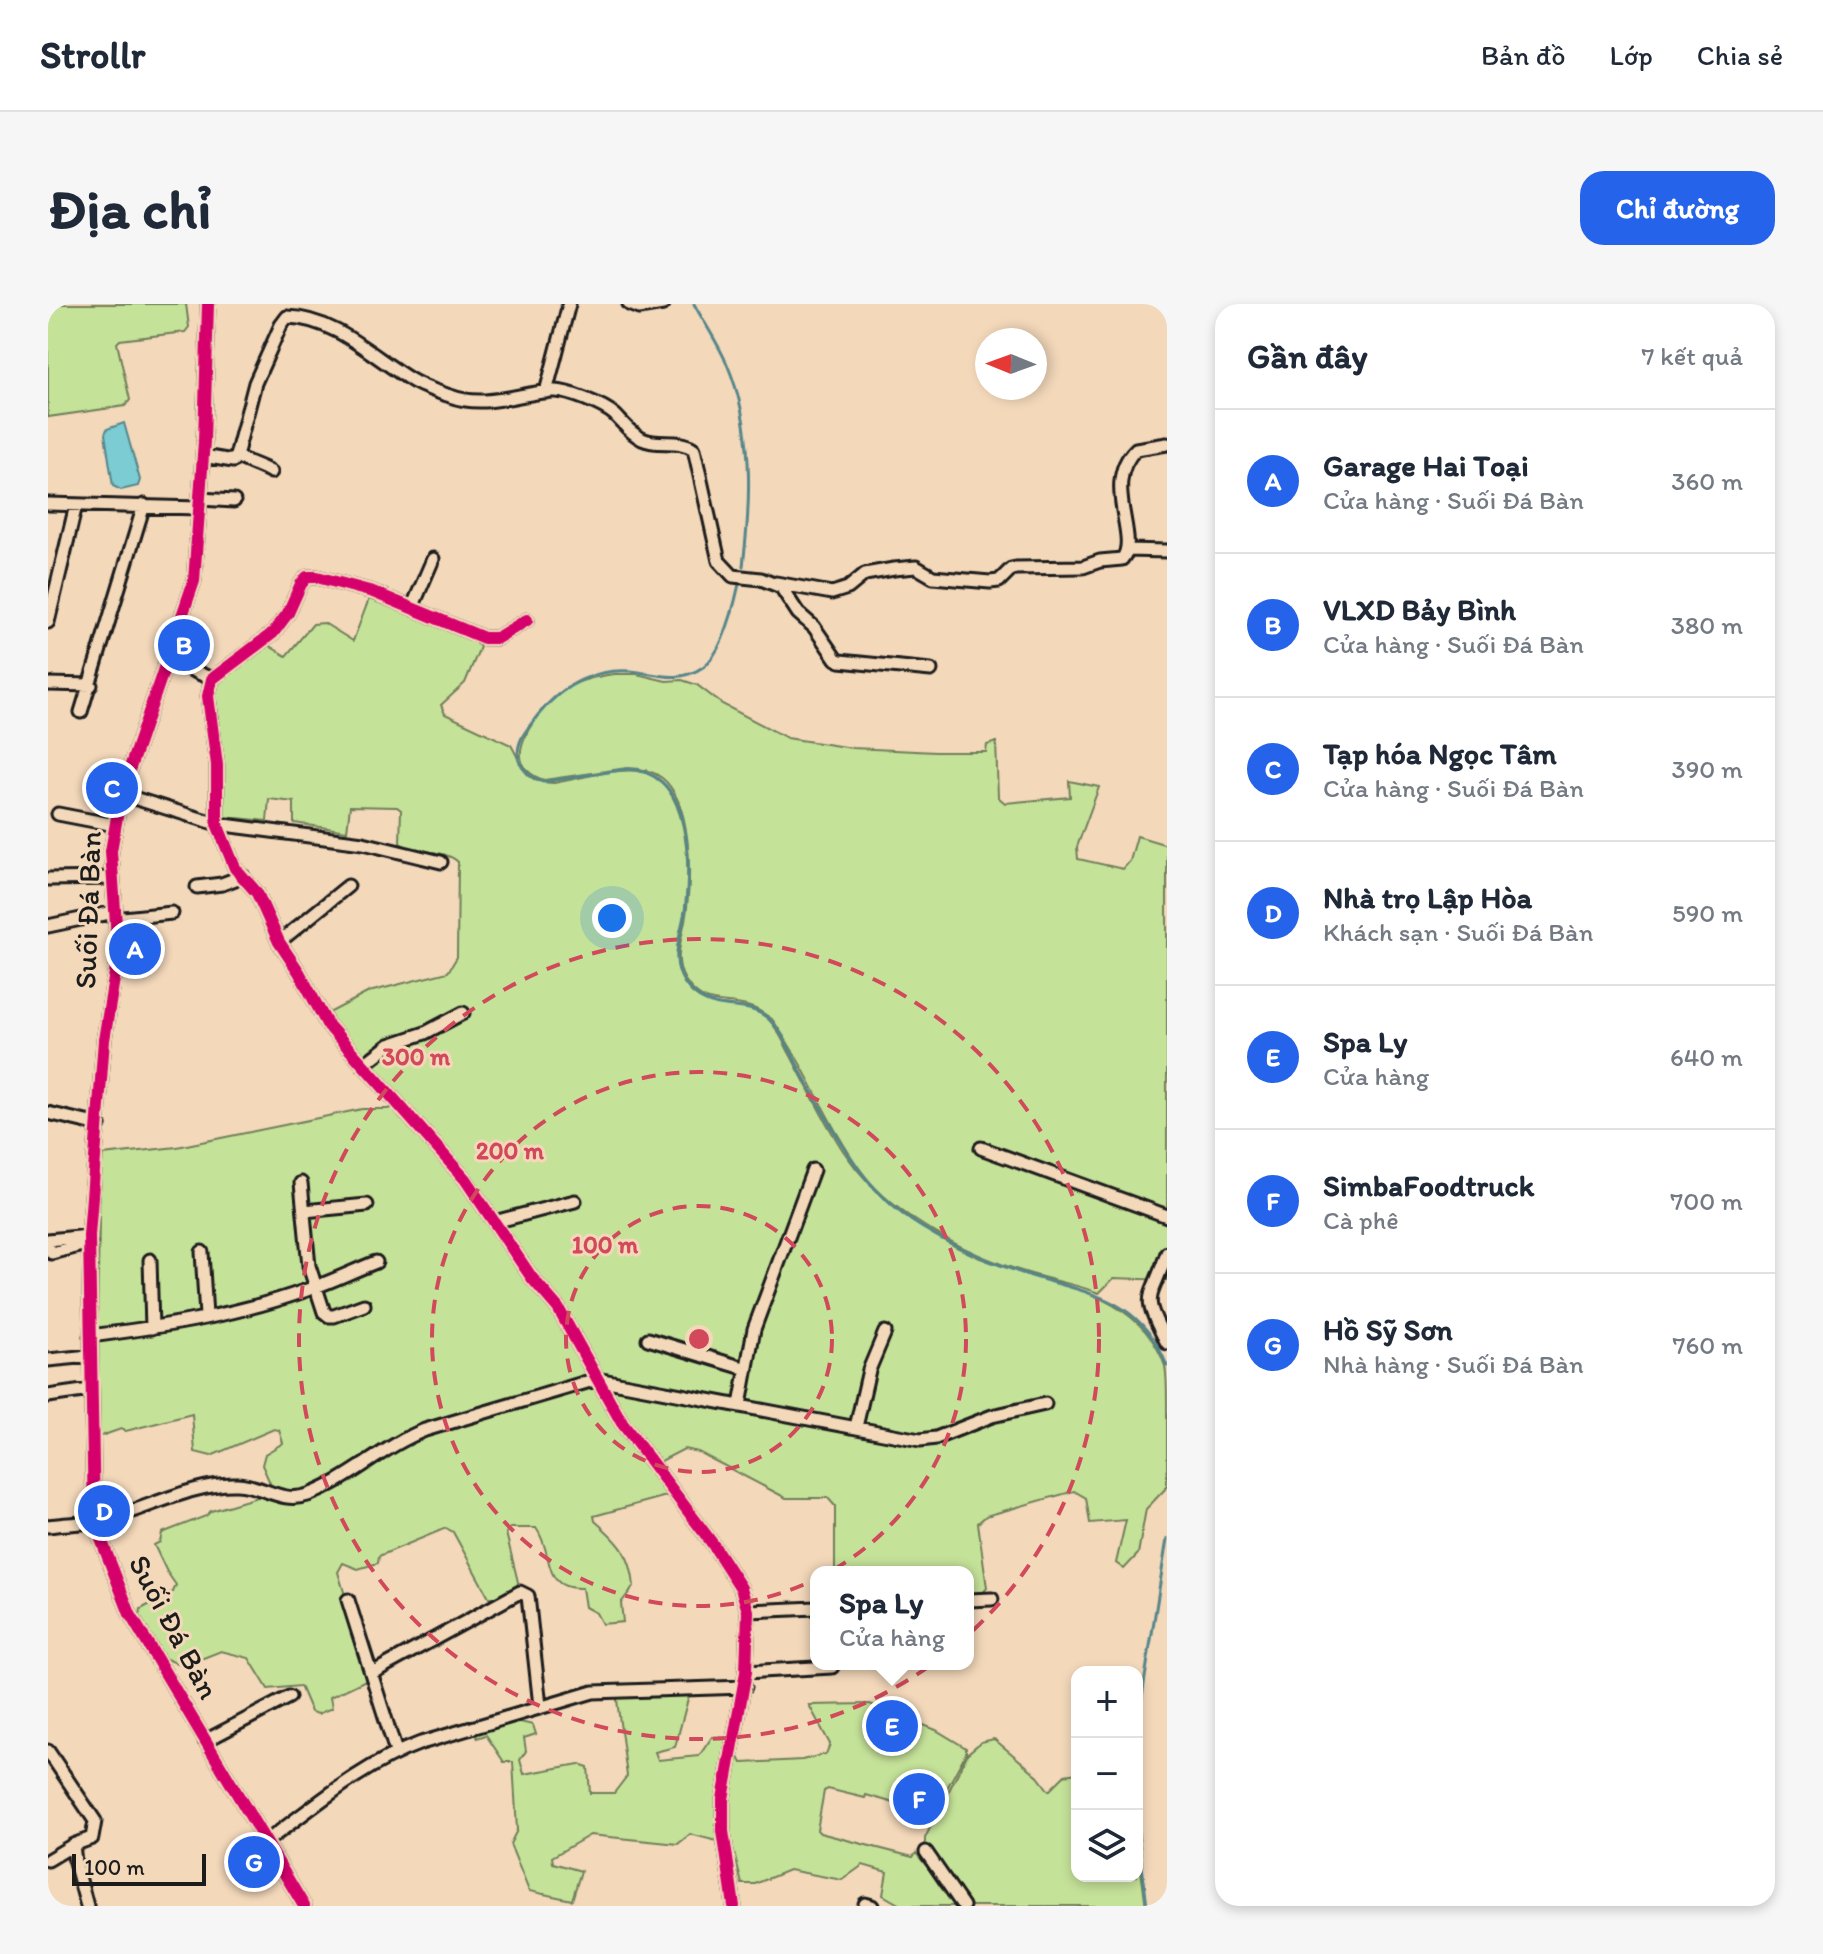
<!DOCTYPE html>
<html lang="vi">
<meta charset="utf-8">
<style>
:root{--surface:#fff;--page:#f6f6f7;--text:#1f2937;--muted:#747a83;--line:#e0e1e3;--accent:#2563eb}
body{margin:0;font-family:Itim,sans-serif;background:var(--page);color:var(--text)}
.controls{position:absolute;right:24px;bottom:24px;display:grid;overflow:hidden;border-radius:16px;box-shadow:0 4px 12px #0003}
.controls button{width:72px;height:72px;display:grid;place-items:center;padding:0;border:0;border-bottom:2px solid var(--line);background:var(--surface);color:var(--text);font:40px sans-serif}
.compass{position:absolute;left:927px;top:24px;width:72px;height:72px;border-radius:50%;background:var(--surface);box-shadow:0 4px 12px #0003;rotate:271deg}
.scale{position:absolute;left:24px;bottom:20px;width:134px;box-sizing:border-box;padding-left:8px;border:4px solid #1c1c1c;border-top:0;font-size:22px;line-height:28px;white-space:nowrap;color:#1c1c1c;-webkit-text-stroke:6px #f3d8ba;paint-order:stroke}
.you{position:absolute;left:564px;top:614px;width:28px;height:28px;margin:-20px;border:6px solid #fff;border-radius:50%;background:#1a73e8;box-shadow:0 0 0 12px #1a73e833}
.badge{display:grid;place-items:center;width:52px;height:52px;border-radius:50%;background:var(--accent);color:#fff;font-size:26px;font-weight:700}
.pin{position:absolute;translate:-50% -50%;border:4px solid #fff;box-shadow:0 2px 8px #0006}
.popup{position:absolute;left:762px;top:1262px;width:164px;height:104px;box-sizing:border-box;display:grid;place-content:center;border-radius:16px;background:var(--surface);filter:drop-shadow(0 2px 6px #0005);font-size:26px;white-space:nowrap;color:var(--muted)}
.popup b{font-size:30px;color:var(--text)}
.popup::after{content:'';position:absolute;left:50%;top:100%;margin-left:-16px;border:16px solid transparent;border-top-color:var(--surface)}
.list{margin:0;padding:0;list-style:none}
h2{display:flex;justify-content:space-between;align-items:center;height:104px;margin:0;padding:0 32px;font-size:34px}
h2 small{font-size:26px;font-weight:400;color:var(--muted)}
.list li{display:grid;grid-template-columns:52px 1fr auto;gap:24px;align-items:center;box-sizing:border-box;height:144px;padding:0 32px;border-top:2px solid var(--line)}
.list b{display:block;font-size:30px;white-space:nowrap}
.list p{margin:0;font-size:26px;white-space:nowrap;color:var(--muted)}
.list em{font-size:26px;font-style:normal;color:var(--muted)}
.icon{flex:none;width:44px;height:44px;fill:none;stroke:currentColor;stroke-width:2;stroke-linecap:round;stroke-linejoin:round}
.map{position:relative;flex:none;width:1119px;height:1602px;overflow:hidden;border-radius:24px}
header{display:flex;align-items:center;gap:48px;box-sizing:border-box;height:112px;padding:0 40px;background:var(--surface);border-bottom:2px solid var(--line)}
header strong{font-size:38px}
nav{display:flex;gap:44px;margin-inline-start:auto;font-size:28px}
.intro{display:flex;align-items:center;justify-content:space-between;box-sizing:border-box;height:192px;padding:0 48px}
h1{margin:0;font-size:56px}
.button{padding:20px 36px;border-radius:24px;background:var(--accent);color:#fff;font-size:28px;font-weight:700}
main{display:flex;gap:48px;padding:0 48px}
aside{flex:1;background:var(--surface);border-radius:24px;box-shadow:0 4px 12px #0003}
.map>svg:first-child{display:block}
.green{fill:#c5e299;stroke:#707f5a;stroke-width:2}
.water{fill:#7bccd3;stroke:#55868a;stroke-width:2}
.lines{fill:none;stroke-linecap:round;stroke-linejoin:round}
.stream{stroke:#55868a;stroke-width:3}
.minor-casing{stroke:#1c1c1c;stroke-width:17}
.minor{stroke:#f3d8ba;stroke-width:11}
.cycleway-casing{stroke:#f3d8ba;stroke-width:17}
.cycleway{stroke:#d6006c;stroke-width:12}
.ring{fill:none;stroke:#d1495b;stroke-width:4;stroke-dasharray:14 10}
.labels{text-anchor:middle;stroke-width:6;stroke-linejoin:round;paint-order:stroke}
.street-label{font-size:30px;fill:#1c1c1c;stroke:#f3d8ba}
.centre{fill:#d1495b;stroke:#f3d8ba;stroke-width:4}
.ring-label{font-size:24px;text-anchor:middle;font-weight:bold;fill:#d1495b;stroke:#f3d8ba;stroke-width:6;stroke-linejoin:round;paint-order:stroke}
</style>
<header>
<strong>Strollr</strong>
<nav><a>Bản đồ</a><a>Lớp</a><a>Chia sẻ</a></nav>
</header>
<div class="intro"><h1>Địa chỉ</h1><a class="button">Chỉ đường</a></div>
<main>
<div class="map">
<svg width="1119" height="1602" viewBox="0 0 1119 1602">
<rect width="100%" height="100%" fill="#f3d8ba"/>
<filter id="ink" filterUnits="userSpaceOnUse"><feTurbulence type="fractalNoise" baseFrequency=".0125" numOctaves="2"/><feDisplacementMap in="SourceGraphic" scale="16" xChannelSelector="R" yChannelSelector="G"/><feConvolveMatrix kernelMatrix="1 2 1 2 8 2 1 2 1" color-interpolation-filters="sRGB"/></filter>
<g filter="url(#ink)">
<path class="green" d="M0 0H138L141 23 137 28 72 36 69 39 82 96 77 102 0 113Z
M321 295 422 333 432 343 417 379 393 401 397 410 463 441C476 463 475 479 506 479 530 475 567 464 590 467 642 475 642 562 637 603 634 628 620 654 636 679 659 715 695 691 721 716 731 726 736 740 743 752 760 784 776 818 796 848 829 897 878 931 932 954 998 981 1091 984 1117 1062 1119 1073 1119 1087 1119 1098 1119 1126 1119 1155 1119 1183L1098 1205 1090 1250 1076 1265 1068 1259 1078 1216 1042 1219 1038 1194 1026 1187 938 1212 930 1219 939 1284 934 1290H920V1268H787V1202L780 1194H738L650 1148 636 1145 611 1158 622 1191 546 1212 547 1217C571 1238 583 1250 586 1282L573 1299 575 1318 554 1320 548 1309 537 1303 534 1284C492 1286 507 1250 488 1224H462L458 1229 470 1278 469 1285 449 1294H441L405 1228 398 1224 331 1252 330 1259 310 1265 295 1259 290 1268 319 1364 318 1376 282 1393 284 1404 270 1410 263 1408 252 1382 220 1385 201 1354 173 1347 135 1362 116 1354 92 1312 93 1305 125 1288 128 1281 119 1268 106 1241 112 1238 114 1229 158 1212 163 1207 226 1188 214 1161 217 1150 235 1139 231 1126 226 1125 163 1152 147 1148 144 1110 78 1127 73 1125 53 1132 47 1126 52 866 55 851 129 843 314 805H340L354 799 279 715 281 709 321 688 400 668 409 653 410 558C395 544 369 551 352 539L353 506 349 503 302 502 299 527 246 519V498L221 495 219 517 178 513 173 509 172 421 167 391 172 374 218 340 238 352 265 320 276 319 305 337Z
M567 370H589L618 377 634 376 649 381 674 400 739 434 804 444 888 448H938L939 441 948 438 950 493 957 499 1022 493 1021 477 1051 483 1029 543 1030 555 1075 565 1082 557 1089 532 1119 541V976L1066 974 1051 989C1027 980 1003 976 980 969 924 952 849 915 814 868 779 821 759 763 724 715 717 710 710 705 702 703 676 695 655 705 637 676 623 653 637 628 639 604 643 569 644 498 614 474 605 467 591 464 579 464L496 476C444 459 492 403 519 384 533 375 551 372 567 370Z
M632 1387 641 1391 627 1443 607 1448 610 1456 651 1452 664 1433 681 1434 694 1459 754 1456 778 1450 782 1440 761 1401 822 1400 888 1426 918 1444V1449L885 1510 818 1491 817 1494 780 1485 776 1487 769 1526 772 1529 865 1553 868 1549 911 1602H854L835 1591 839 1568 815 1561 794 1576 741 1566 707 1580H694L684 1541 642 1530 630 1540 542 1531 504 1553 505 1559 533 1567 524 1596 481 1587 462 1540 469 1526 465 1458H456L438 1431 429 1434 427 1425 465 1413 468 1417 485 1421 488 1430 476 1434 478 1447 472 1456 476 1470 531 1460 540 1463 542 1489H566L579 1472 569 1396 572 1390Z
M946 1435 988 1470 1001 1487 1017 1471 1029 1469V1572H1089V1539L1098 1602H919L877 1542V1534L920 1449 933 1438Z"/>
<path class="water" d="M76 119 92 176 90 182 73 186 65 182 57 130 59 125Z"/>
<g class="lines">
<path class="stream" d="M646 0C657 20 670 39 679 60 706 123 703 197 695 262
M691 280C686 303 675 349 655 363 633 378 615 372 591 368 549 362 515 380 490 411 481 423 471 433 470 448 469 463 482 473 495 478L579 465C644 467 643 554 638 602 636 622 626 642 630 662 633 676 642 688 654 695 676 708 703 697 722 716 736 730 744 751 753 768 783 823 811 881 864 917 897 939 937 956 974 969 1037 990 1091 990 1119 1062
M1089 1424 1119 1235
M1089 1521 1099 1602"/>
<g class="minor-casing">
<path id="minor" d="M160 0 156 137 146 277 73 490 63 547 70 650 56 736 41 932 46 1217 82 1310 256 1602
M581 0 591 4 615 0
M498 88 521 0
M155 152 185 157 188 152 207 79 233 21 239 13C287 14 325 53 363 76 374 83 390 88 402 92 437 105 471 89 505 87 519 86 556 101 567 111 576 120 582 129 594 135 611 143 630 134 646 145L671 257 685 272 713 275 733 283 750 309 766 323 788 355 792 357 883 366
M188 152C200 159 211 161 223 168
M152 195 186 197
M0 200 151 204
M1079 246 1119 247
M728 279 784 289 800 284 817 270 846 265 868 263 885 273 942 278 951 277 963 265 968 264 1035 263 1052 257 1074 255C1093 233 1052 180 1088 145L1119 140
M364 304 385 255
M479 316 449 334H436L325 288 269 273H259L253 280 240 309 225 329 164 375 160 392 169 461V520L187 564 209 589 231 638 251 668 279 720 417 875 484 974 510 1004 574 1119 664 1239 693 1284 700 1307 698 1368 675 1495V1527L686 1602
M0 318 28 201
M119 355 164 375
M0 380 43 381
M33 408 96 201
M73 490 169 520 315 539 393 558
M10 510 67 521
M0 575 64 574
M149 583 174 580 195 572
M66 615 124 609
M0 622 66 608
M231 638 300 582
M315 761 341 741 377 729 415 709
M0 809 51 821
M933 844 1119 912
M253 879 261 962 276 1008 281 1012H286L316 1001
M256 907 319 901
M446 918 527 897
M0 936 41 932
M0 943 4 949 42 939
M154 948 158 1012
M1119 949C1102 1000 1092 988 1119 1039
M102 956 104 1024
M42 1032C114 1023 190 1011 259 986 283 978 305 967 328 958
M600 1035 699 1065
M0 1056 42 1052
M0 1092 42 1086
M692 1101 706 1025 765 866
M808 1123 821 1066 837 1028
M0 1222C20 1219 42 1220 60 1215 100 1204 149 1178 189 1180 215 1181 233 1200 260 1191 302 1176 335 1142 377 1126L549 1075 872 1136 888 1134 944 1112 997 1100
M300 1296 348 1448
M920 1296 944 1295
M700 1307 768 1304
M698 1368 784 1363
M324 1369 472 1288 480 1292 492 1402
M157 1437 241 1393
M0 1447 47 1517 44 1534 25 1541 27 1558 39 1602
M219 1537C268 1501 315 1460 373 1439L545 1388 697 1383
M878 1548 915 1602
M0 1556 25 1541
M817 1600 824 1602"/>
</g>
<use href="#minor" class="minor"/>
<g class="cycleway-casing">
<path id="cycleway" d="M160 0 156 137 146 277 73 490 63 547 70 650 56 736 41 932 46 1217 82 1310 256 1602
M479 316 449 334H436L325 288 269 273H259L253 280 240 309 225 329 164 375 160 392 169 461V520L187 564 209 589 231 638 251 668 279 720 417 875 484 974 510 1004 574 1119 664 1239 693 1284 700 1307 698 1368 675 1495V1527L686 1602"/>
</g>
<use href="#cycleway" class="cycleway"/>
</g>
</g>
<g class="ring">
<circle cx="651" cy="1035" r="133"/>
<circle cx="651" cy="1035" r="267"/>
<circle cx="651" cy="1035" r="400"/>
</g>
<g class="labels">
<g class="street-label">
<text transform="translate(40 606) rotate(-88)" y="10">Suối Đá Bàn</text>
<text transform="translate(126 1323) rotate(62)" y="10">Suối Đá Bàn</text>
</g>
</g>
<circle cx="651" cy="1035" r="12" class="centre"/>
<g class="ring-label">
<text x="368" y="761">300 m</text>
<text x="462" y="855">200 m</text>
<text x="557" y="949">100 m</text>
</g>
</svg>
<div class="controls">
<button>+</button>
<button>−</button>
<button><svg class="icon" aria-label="layers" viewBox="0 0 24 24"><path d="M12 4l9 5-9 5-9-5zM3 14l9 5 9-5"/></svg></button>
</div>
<svg class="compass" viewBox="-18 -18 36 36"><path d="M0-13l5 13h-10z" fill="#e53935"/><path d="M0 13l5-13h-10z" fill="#747a83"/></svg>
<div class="scale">100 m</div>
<div class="you"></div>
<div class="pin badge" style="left:87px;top:645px">A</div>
<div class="pin badge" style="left:136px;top:341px">B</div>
<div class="pin badge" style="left:64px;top:484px">C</div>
<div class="pin badge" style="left:56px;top:1207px">D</div>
<div class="pin badge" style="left:844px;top:1422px">E</div>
<div class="popup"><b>Spa Ly</b>Cửa hàng</div>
<div class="pin badge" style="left:871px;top:1495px">F</div>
<div class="pin badge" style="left:206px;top:1558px">G</div>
</div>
<aside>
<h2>Gần đây<small>7 kết quả</small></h2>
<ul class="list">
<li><span class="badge">A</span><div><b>Garage Hai Toại</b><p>Cửa hàng · Suối Đá Bàn</p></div><em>360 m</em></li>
<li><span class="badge">B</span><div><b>VLXD Bảy Bình</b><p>Cửa hàng · Suối Đá Bàn</p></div><em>380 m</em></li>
<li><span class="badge">C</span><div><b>Tạp hóa Ngọc Tâm</b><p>Cửa hàng · Suối Đá Bàn</p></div><em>390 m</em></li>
<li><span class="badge">D</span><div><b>Nhà trọ Lập Hòa</b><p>Khách sạn · Suối Đá Bàn</p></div><em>590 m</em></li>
<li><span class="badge">E</span><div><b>Spa Ly</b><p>Cửa hàng</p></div><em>640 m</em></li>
<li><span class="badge">F</span><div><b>SimbaFoodtruck</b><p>Cà phê</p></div><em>700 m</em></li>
<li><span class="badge">G</span><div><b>Hồ Sỹ Sơn</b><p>Nhà hàng · Suối Đá Bàn</p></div><em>760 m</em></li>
</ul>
</aside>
</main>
